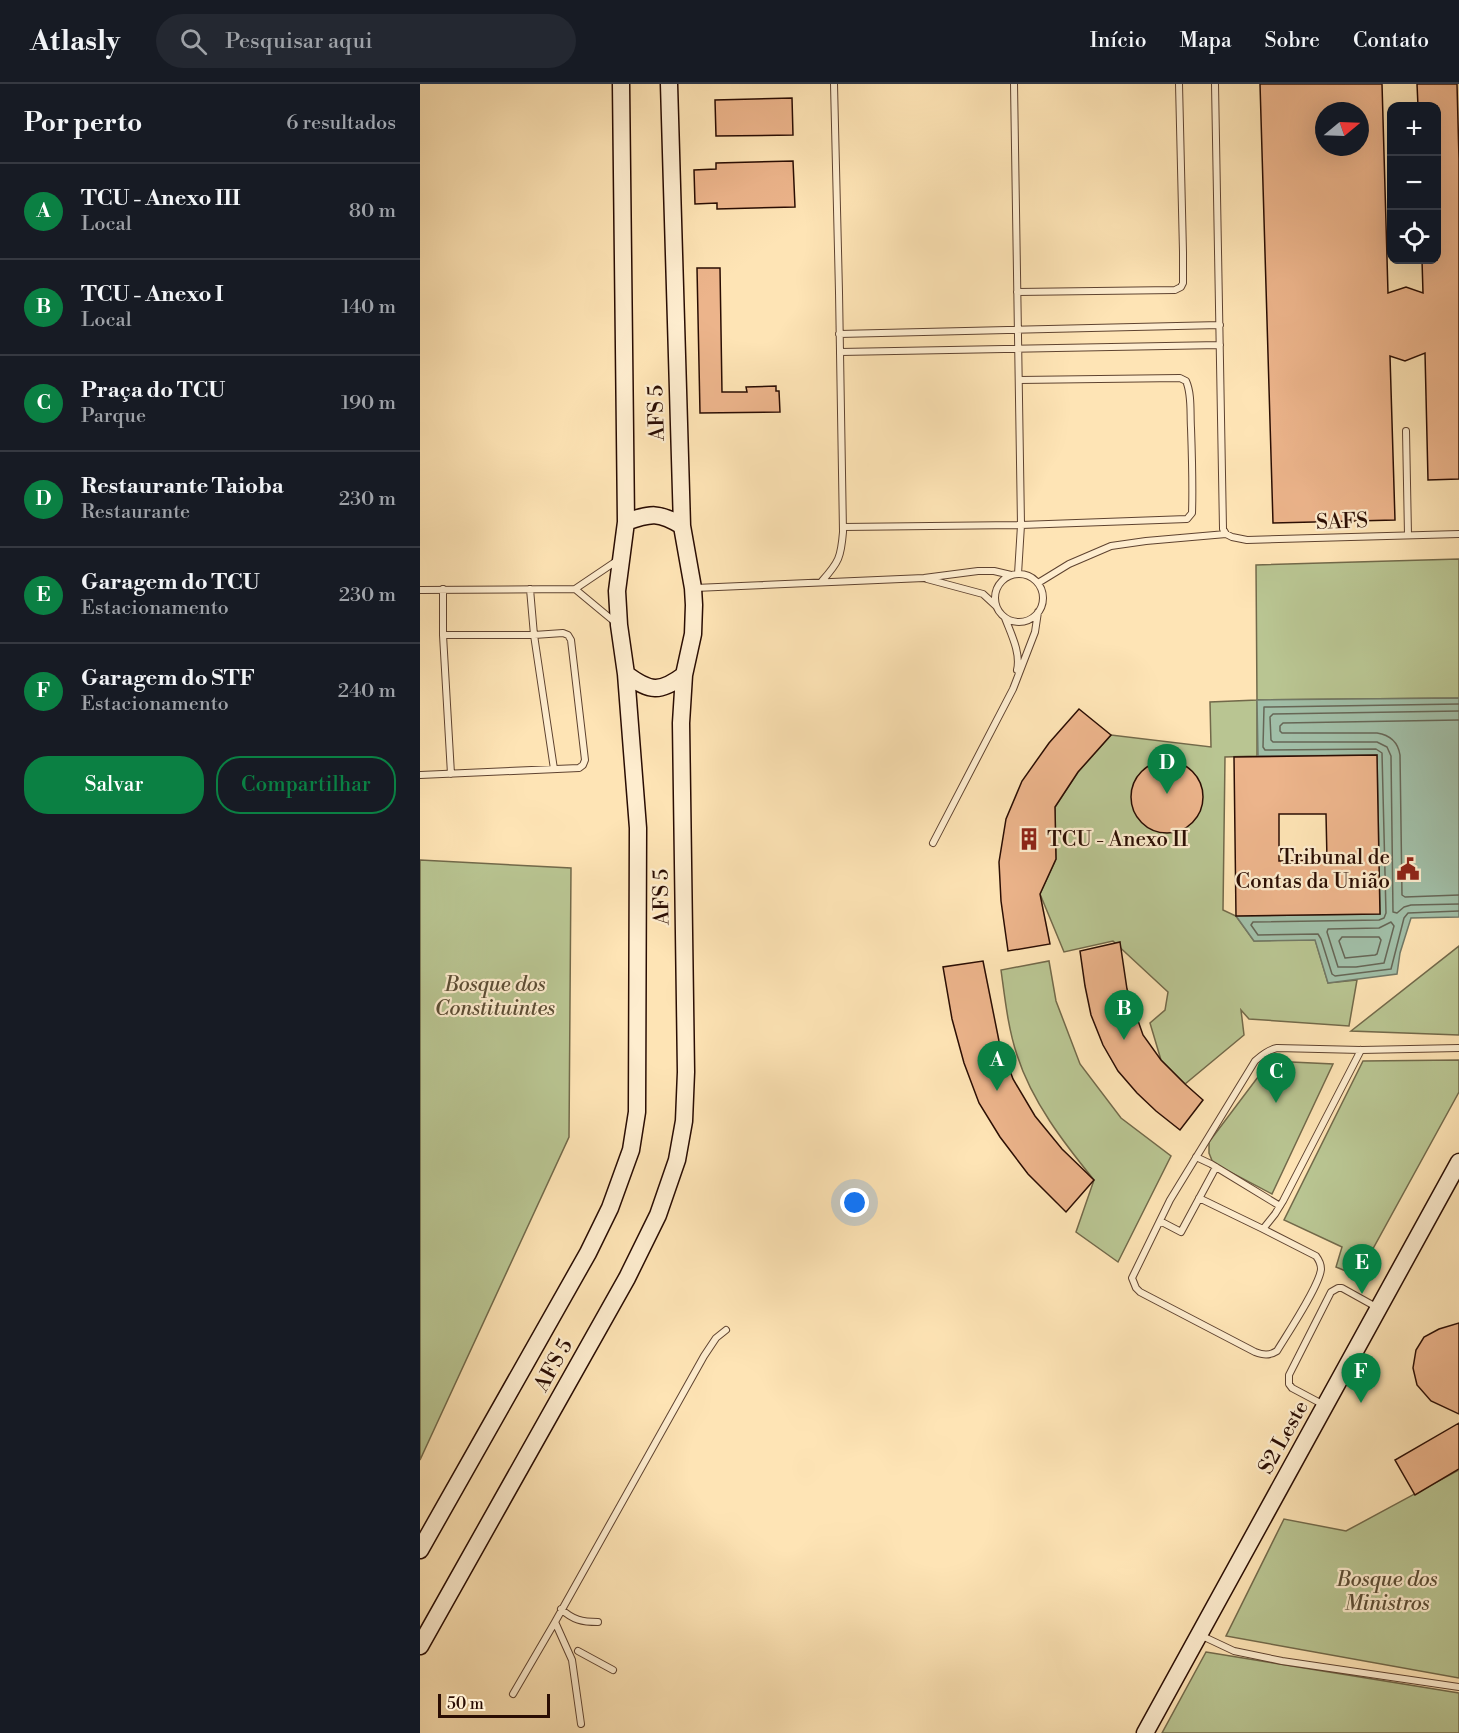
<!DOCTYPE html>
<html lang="pt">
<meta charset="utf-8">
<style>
:root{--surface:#171b24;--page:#242831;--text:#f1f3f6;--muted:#9ea1a6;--line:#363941;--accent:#0b8043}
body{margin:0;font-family:"Libre Bodoni",serif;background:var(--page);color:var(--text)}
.controls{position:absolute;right:18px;top:18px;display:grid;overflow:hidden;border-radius:12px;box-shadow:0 6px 24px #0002}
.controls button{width:54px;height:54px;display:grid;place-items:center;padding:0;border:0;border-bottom:2px solid var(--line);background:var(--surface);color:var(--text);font:30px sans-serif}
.compass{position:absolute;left:895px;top:18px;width:54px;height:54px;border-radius:50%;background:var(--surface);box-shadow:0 6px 24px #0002;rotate:71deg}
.scale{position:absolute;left:18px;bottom:15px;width:112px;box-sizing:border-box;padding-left:6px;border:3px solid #2a0d03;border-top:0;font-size:16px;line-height:21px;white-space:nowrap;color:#2a0d03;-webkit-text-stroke:4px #feedcf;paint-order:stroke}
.you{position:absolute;left:435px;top:1119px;width:21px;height:21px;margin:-15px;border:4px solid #fff;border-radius:50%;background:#1a73e8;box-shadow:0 0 0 9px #1a73e833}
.badge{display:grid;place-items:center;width:39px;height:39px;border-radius:50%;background:var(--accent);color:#fff;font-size:20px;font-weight:700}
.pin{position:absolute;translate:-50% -50px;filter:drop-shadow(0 2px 3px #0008)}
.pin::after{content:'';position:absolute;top:32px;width:21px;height:18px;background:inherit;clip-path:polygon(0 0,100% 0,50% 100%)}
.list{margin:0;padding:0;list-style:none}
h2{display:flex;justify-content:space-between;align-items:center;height:78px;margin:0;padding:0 24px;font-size:26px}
h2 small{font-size:20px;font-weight:400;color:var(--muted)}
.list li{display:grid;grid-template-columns:39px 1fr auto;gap:18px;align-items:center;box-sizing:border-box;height:96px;padding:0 24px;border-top:2px solid var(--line)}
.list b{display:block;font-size:22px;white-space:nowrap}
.list p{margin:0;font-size:20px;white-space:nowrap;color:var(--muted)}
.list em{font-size:20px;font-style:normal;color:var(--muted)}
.actions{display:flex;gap:12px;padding:18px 24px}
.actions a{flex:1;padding:14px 0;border:2px solid var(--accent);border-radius:24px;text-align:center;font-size:21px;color:var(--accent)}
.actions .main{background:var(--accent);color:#fff}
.icon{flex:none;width:33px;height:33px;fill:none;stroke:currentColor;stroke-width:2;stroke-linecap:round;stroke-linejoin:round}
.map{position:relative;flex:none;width:1039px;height:1649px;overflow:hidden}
header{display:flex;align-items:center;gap:36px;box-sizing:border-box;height:84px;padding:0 30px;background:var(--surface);border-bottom:2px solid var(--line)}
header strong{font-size:28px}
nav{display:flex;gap:33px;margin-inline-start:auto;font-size:21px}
.search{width:420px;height:54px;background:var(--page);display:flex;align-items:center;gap:15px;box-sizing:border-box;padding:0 21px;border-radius:33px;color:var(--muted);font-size:22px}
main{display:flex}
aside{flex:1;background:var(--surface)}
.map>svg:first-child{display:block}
.green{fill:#b9c592;stroke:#72694a;stroke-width:1.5}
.water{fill:#a1bfa8;stroke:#717866;stroke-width:1.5}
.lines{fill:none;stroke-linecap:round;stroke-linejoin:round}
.shore{stroke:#666656;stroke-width:1.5}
.building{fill:#ecb48b;stroke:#2a0d03;stroke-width:1.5;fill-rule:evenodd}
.lane-casing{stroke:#5f4330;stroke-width:8}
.secondary-casing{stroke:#2a0d03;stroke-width:19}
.lane{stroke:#feedcf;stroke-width:6}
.secondary{stroke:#feedcf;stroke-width:16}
.labels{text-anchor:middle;stroke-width:4.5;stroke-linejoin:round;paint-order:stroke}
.street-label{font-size:21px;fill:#2a0d03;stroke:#feedcf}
.poi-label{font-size:21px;fill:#2a0d03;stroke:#feedcf;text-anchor:start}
.park-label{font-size:21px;font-style:italic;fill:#5c4d35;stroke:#feedcf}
</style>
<header>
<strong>Atlasly</strong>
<div class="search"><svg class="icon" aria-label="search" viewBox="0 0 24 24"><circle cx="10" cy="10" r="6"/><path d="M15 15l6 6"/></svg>Pesquisar aqui</div>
<nav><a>Início</a><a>Mapa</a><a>Sobre</a><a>Contato</a></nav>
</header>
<main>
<aside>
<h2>Por perto<small>6 resultados</small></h2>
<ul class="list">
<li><span class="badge">A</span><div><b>TCU - Anexo III</b><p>Local</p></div><em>80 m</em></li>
<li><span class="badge">B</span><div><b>TCU - Anexo I</b><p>Local</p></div><em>140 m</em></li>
<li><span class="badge">C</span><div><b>Praça do TCU</b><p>Parque</p></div><em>190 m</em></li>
<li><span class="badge">D</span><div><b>Restaurante Taioba</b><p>Restaurante</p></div><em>230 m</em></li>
<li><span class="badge">E</span><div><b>Garagem do TCU</b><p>Estacionamento</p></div><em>230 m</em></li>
<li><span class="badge">F</span><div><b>Garagem do STF</b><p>Estacionamento</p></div><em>240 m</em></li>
</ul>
<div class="actions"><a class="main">Salvar</a><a>Compartilhar</a></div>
</aside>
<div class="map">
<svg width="1039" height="1649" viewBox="0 0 1039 1649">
<rect width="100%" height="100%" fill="#fee4b5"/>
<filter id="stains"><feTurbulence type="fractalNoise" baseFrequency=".00333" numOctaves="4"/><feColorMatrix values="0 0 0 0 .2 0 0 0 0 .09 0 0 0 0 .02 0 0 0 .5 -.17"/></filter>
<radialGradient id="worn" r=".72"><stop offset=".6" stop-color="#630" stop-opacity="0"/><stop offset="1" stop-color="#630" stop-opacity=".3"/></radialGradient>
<path class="green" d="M1039 475V614L837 616V672L805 673 803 826 816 832 834 857 895 855 908 899 937 896 929 942 829 935 821 926 824 951 765 1000 741 976 730 939 745 926 748 908 693 857 644 868 620 810 636 775 635 723 658 688 691 651 791 663 790 618 837 616 836 481Z
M0 776 151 784 149 1053 0 1376Z
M1039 862V951L931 947Z
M629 877 636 917 660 980 701 1034 751 1072 698 1178 656 1148 674 1096C644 1059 612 1018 597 971 588 944 585 915 581 886Z
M1039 976V1008L938 1192 916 1183 922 1163 864 1136 943 977Z
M850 977 913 980 852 1110 793 1079 789 1069V1058Z
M1039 1386V1594L806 1552 864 1435 926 1447Z
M786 1568 1039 1609V1649H742Z"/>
<path class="water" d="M1039 614V833L991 834 980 869 977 890 908 899 895 856 834 857 816 832 960 830 957 671 838 672 837 616Z"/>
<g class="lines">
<path class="shore" d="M1039 620 844 623 843 663 845 666 956 665 962 669 966 829 964 834 959 836 833 838 831 841 838 851 898 850 901 855 912 890 915 892 971 885 984 834 988 829 1039 827
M1039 627 853 630 850 633 851 656 853 658H957L967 663 971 672 973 828 977 829 984 823 991 821 1039 820
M1039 636 863 639 860 642V647L862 649H957C970 651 978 658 980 671L982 811 985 813 1039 811
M971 838 974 842 964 879 936 883H918L907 848 908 845 959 844Z
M922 853H959L961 856 957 870 955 871 925 874 919 857Z"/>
</g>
<path class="building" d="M840 0H962L968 209 986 203 1003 209 1002 176H1017V22H998L997 0H1037L1039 75V395L1008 396 1005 269 985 277 970 272 975 436 853 439ZM904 27H940V63H904Z
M372 14 373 51 296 52 295 16Z
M373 77 375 123 297 125V119L275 120 274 86 296 85V79Z
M277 184H300L302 308H327L326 303 356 302V307H359L360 328 280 329Z
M659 625 691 651 658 688 635 723 636 775 620 810 630 860 588 867 581 817 579 778 586 735 602 697 629 659Z
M957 671 960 830 816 832 814 673ZM859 730H906L907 776 859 777Z
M711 713a36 36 0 1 1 72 0a36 36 0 1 1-72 0Z
M700 858 707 905 723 951 741 976 765 1000 783 1016 760 1046 736 1027 717 1009 698 987 683 961 671 931 665 902 660 867Z
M563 877 579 957 593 995 615 1032 642 1065 674 1096 646 1128 608 1090 580 1053 559 1019 544 979 532 935 523 883Z
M1039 1239V1330L1011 1317 997 1301 993 1284 996 1266 1004 1253 1019 1245Z
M1039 1339V1385L995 1411 975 1376Z"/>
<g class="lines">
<g class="lane-casing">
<path id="lane" d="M594 0 601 441 598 490
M795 0 803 445 806 450
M597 208 755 206 761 203 763 199V168L759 0
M419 250 800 241
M420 268 800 261
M986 347 988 451
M423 443 601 441 767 435 772 429C773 401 772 372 771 344 770 329 772 310 766 297L760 294 599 296
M575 514a24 24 0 1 1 48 0a24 24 0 1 1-48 0Z
M507 495 563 510 576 522
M402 497C419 478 421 473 423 448L419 208 414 0
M618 499 649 480 691 462 726 457 806 450 812 453 827 456 1039 450
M275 504 504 494 558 487H574L591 491
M110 505 114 551 134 685
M155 505 196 539
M0 506 155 505 198 476
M585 534C591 550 601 569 597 586
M23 551 31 690
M0 691 159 684 163 681 165 676 151 556 148 551 143 549 114 551H23V505
M513 759 593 605 615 548 618 528
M941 966 863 1117 855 1130 843 1145 896 1172C899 1176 901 1180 901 1185 900 1201 866 1252 857 1267 849 1272 843 1271 835 1268L720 1208 716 1204 712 1194 750 1116 835 977C842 971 848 966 857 964L941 966 1039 964
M776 1073 791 1080 860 1122
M779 1114 843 1145
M740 1137 761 1148 796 1083
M904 1321 872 1304 869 1300V1291L911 1208 918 1204H922L958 1224
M141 1525C153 1536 162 1538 178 1538
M780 1551 814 1567 862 1577 1039 1603
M158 1567 193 1586
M93 1610 135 1538
M161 1640 152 1576 135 1538 284 1272 296 1254 306 1246"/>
</g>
<g class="secondary-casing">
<path id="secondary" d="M206 438C231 429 239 428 262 442
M206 590C230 608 240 609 264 591
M0 1466 168 1169 190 1124 211 1066 217 1028 218 744 206 590 199 541 197 507 206 438 201 0
M0 1562 207 1194 238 1131 257 1076 264 1037 266 988 261 639 264 591 273 550 274 521 273 504 262 442 249 0
M725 1649 1039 1078"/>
</g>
<use href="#lane" class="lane"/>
<use href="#secondary" class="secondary"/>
</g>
<defs>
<g id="building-bare" transform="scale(1.8)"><path d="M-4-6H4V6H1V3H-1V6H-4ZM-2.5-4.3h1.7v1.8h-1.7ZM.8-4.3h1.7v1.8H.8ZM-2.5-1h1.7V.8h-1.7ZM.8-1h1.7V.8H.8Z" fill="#8f2418" stroke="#feedcf" stroke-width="2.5" paint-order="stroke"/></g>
<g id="civic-bare" transform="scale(1.8)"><path d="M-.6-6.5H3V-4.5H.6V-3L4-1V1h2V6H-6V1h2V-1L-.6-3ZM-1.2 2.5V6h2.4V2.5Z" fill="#8f2418" stroke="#feedcf" stroke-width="2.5" paint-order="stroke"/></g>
</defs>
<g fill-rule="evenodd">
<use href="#building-bare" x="609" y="755"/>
<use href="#civic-bare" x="988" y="785"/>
</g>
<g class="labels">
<g class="street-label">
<text transform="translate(236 329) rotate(-92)" y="7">AFS 5</text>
<text transform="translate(922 437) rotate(-2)" y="7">SAFS</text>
<text transform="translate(241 813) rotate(-91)" y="7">AFS 5</text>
<text transform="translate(133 1281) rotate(-61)" y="7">AFS 5</text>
<text transform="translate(863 1353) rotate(-61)" y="7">S2 Leste</text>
</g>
<g class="poi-label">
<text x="627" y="762">TCU - Anexo II</text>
<text x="970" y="780" text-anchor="end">Tribunal de<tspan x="970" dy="24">Contas da União</tspan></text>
</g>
<g class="park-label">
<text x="75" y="907">Bosque dos<tspan x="75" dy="24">Constituintes</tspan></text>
<text x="967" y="1502">Bosque dos<tspan x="967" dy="24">Ministros</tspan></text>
</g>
</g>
<rect width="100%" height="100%" filter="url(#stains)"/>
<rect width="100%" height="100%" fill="url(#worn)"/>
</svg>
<div class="controls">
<button>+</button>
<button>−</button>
<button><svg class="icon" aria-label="locate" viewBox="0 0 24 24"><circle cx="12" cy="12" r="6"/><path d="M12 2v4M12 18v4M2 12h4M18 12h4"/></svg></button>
</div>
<svg class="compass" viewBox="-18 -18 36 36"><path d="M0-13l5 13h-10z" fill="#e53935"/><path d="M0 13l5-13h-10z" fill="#9ea1a6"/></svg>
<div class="scale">50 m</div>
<div class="you"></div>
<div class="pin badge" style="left:577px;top:1007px">A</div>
<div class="pin badge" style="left:704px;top:956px">B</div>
<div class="pin badge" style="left:856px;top:1019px">C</div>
<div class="pin badge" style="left:747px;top:710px">D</div>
<div class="pin badge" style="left:942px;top:1210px">E</div>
<div class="pin badge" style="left:941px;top:1319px">F</div>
</div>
</main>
